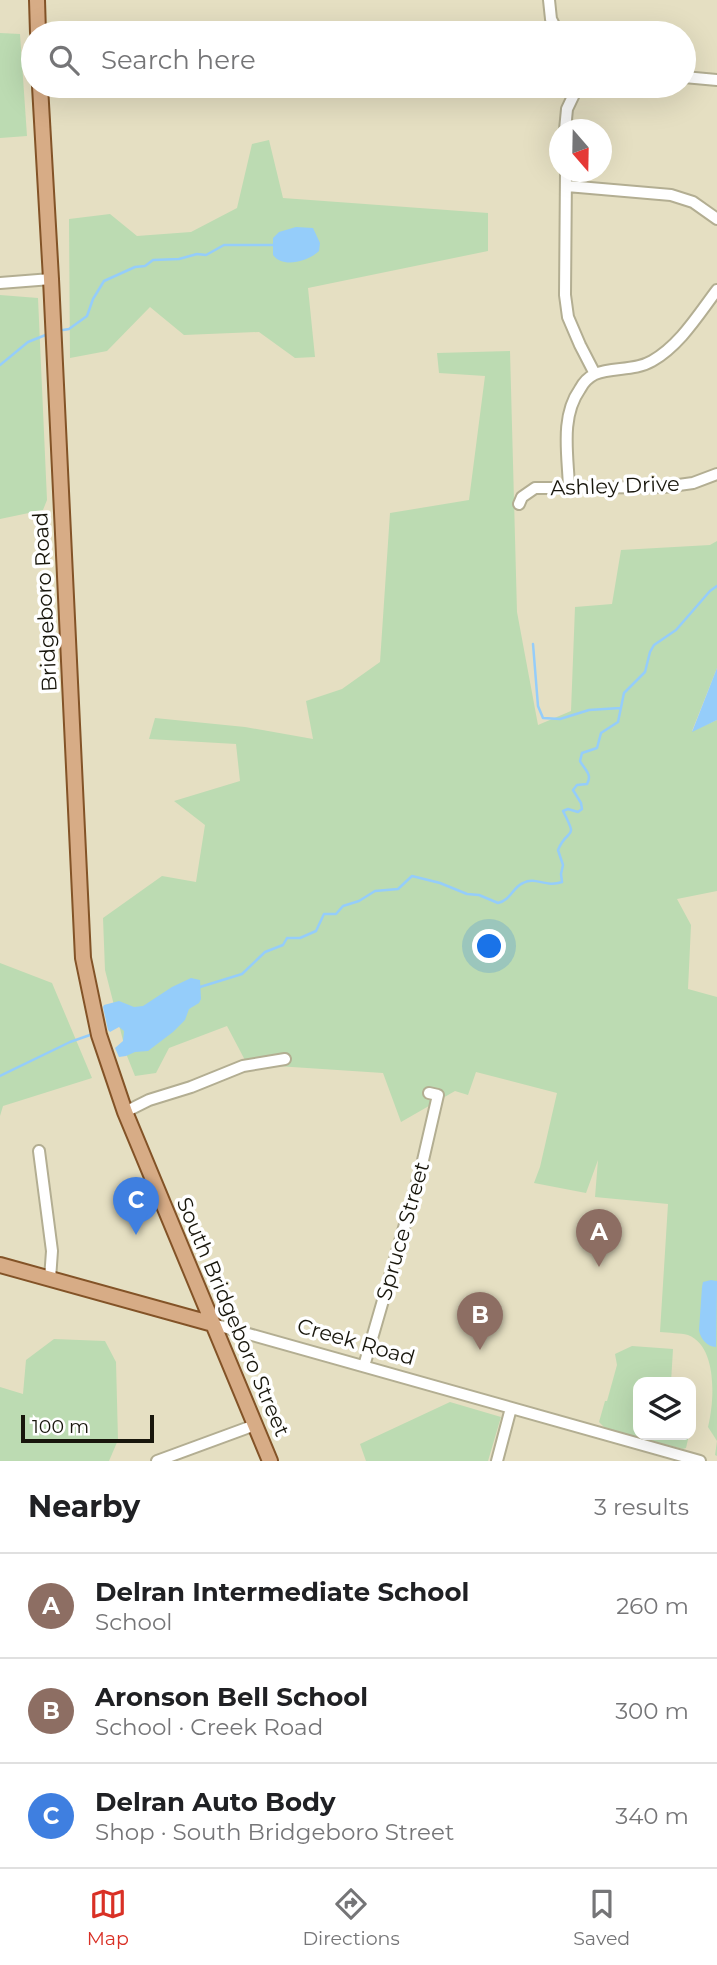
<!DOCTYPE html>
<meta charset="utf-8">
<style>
:root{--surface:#fff;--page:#f6f6f6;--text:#202124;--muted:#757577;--line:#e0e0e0;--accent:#d93025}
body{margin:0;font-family:Montserrat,sans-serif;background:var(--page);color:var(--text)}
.controls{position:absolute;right:21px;bottom:21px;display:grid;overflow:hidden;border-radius:14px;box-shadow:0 7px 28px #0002}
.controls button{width:63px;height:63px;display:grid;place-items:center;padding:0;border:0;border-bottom:2px solid var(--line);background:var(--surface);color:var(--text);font:35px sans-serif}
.compass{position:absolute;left:549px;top:119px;width:63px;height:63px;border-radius:50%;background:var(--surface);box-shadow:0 7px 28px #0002;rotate:160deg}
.scale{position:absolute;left:21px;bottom:18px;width:133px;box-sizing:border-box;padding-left:7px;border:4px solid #18160c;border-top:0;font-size:19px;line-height:24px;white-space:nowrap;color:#18160c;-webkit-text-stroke:5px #fff;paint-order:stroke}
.you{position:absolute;left:490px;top:947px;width:24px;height:24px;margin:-18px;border:5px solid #fff;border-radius:50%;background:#1a73e8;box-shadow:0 0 0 10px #1a73e833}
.badge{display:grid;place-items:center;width:46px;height:46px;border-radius:50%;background:var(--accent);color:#fff;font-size:23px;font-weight:700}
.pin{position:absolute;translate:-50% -58px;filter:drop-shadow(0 2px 4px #0008)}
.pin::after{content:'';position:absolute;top:37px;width:24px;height:21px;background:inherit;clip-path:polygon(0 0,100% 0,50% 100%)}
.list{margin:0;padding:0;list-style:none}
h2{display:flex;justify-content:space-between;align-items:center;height:91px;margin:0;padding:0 28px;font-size:30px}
h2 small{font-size:23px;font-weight:400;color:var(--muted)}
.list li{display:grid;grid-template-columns:46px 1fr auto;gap:21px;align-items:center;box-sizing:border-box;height:105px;padding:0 28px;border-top:2px solid var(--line)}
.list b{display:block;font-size:26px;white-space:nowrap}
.list p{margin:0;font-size:23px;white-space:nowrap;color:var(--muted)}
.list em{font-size:23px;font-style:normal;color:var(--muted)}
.icon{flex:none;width:38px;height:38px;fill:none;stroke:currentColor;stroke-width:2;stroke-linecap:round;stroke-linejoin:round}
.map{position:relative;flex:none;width:717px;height:1461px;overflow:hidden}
.search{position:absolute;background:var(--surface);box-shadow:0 7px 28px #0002;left:21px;right:21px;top:21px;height:77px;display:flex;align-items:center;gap:18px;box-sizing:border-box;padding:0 24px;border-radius:38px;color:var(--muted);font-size:26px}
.sheet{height:406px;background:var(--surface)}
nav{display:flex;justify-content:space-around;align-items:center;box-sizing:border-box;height:98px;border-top:2px solid var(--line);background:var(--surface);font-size:19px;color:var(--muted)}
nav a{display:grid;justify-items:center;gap:4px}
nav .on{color:var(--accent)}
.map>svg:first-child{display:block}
.green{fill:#bcdbb2}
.water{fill:#95cdfa}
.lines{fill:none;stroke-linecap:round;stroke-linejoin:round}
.stream{stroke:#95cdfa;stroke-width:2.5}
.minor-casing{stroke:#b3ae92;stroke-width:14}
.major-casing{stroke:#835327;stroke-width:18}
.minor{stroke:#fff;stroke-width:10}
.major{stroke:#d7ac86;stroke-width:14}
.labels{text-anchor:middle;stroke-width:7;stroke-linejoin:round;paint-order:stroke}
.street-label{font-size:21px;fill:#18160c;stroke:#fff}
</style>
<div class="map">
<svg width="717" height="1461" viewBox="0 0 717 1461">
<rect width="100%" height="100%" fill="#e5dfc2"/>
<path class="green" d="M0 33 20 34 27 136 0 138Z
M269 140 283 198 488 213V251L308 288 315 357 295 358 259 332 184 335 150 307 107 351 70 358 69 219 110 214 137 236 191 232 237 208 252 144Z
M0 295 38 298 47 500 43 510 0 519Z
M510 351 517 612 538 725 571 711 575 607 612 604 621 550 710 545 717 541V668L692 731 717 720V891L677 899 691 925 688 989 717 997V1456L715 1455 717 1441 708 1427C715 1399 717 1346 688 1335 680 1333 669 1333 660 1332L668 1204 595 1197 598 1160 586 1193 534 1183 540 1167 557 1093 476 1072 468 1095 455 1091 401 1122 383 1073 247 1064 227 1026 169 1048 156 1073 135 1076 127 1056 105 970 103 918 162 876 196 882 205 825 174 801 240 781 236 744 149 739 155 718 245 727 313 739 306 701 342 689 380 662 390 513 469 500 485 376 439 373 437 353Z
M0 963 52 983 92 1078 3 1106 0 1116Z
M54 1339 105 1341 116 1362 118 1440 109 1461H0V1387L23 1394 26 1360Z
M632 1346 673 1349 671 1382H638V1435H689L686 1448 683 1449 605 1428 599 1422 605 1401H607L617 1365 615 1354Z
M450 1402 501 1417 488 1461H366L360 1444Z"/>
<path class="water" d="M296 227 313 228 320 243 319 251C309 261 283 269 273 255V238L279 232Z
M717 668V720L692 732Z
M191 978 200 980 201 999 199 1003 189 1009 185 1020 173 1032 148 1051 135 1052 126 1056 119 1057 115 1048 123 1041 124 1031 119 1027 110 1032 108 1030 103 1007 104 1005 119 1001 134 1007 143 1006 172 987Z
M711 1280 717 1281 716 1347C707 1347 700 1338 699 1330L702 1287 703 1282Z"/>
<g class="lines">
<path class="stream" d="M63 330 69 329 87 316 93 299 104 281 135 267 145 266 153 260 179 259 197 254 206 255 224 245H273
M0 365 28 342 48 334
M533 644 538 706 543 718 560 719 589 710 620 708
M200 987 242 974 265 952 283 945 287 938H300L316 931 324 914H336L343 906 359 901 375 891 398 889 412 876 440 883 467 894 479 895 498 903C511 900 512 888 523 883 536 876 545 888 562 882L561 874 563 865 558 850C568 826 579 842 563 811L568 809 578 812 582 809 581 803 573 790 577 785 587 784C593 774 584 769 580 761L582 753 597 748 601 733 618 722 624 693 645 672 650 652 654 645 676 630 710 591 717 586
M0 1076 70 1042 90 1035"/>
<g class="minor-casing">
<path id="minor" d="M549 0 551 19 558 33
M684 77 717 80
M565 130 567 109 578 86
M566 172 565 295 568 317 580 345 595 374
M567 186 671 195 693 202 717 219
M0 283 51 279
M569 488C568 455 560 417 580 389 583 383 589 377 595 374 613 367 635 371 652 361 680 345 698 315 717 290
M519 504 522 497 535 488 664 487 693 483 717 474
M125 1112 149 1100 191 1087 243 1066 285 1059
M39 1151 52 1251 50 1279
M213 1324 700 1461
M364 1366 421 1169 438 1095 429 1093
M157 1461 255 1425
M497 1461 511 1408"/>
</g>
<g class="major-casing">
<path id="major" d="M37 0 38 33
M40 86 51 279 83 958 99 1035 125 1112 270 1461
M0 1265 213 1324"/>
</g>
<use href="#minor" class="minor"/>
<use href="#major" class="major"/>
</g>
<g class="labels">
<g class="street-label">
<text transform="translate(615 486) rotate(-2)" y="7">Ashley Drive</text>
<text transform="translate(45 602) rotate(-93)" y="7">Bridgeboro Road</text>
<text transform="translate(403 1231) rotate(-74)" y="7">Spruce Street</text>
<text transform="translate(233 1317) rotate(67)" y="7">South Bridgeboro Street</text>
<text transform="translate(356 1342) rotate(16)" y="7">Creek Road</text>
</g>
</g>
</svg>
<div class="controls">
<button><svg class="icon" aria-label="layers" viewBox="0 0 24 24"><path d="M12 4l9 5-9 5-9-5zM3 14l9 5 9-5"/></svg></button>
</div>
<svg class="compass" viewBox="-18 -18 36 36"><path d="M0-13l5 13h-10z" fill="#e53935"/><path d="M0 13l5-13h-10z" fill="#757577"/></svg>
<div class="scale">100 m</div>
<div class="you"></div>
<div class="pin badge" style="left:599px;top:1267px;background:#8d6e63">A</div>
<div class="pin badge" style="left:480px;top:1350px;background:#8d6e63">B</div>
<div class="pin badge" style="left:136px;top:1235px;background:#3f7fe0">C</div>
<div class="search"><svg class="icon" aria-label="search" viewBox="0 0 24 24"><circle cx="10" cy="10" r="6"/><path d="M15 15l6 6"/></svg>Search here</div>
</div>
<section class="sheet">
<h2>Nearby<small>3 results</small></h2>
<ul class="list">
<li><span class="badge" style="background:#8d6e63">A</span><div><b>Delran Intermediate School</b><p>School</p></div><em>260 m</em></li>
<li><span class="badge" style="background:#8d6e63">B</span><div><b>Aronson Bell School</b><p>School · Creek Road</p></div><em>300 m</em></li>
<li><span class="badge" style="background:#3f7fe0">C</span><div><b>Delran Auto Body</b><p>Shop · South Bridgeboro Street</p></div><em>340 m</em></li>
</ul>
</section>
<nav>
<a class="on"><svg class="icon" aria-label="map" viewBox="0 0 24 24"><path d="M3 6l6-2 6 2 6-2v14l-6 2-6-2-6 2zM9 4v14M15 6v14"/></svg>Map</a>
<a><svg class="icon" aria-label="directions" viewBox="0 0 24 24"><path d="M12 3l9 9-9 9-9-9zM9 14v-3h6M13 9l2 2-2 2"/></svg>Directions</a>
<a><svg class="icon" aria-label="saved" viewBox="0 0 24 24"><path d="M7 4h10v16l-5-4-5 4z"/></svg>Saved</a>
</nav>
